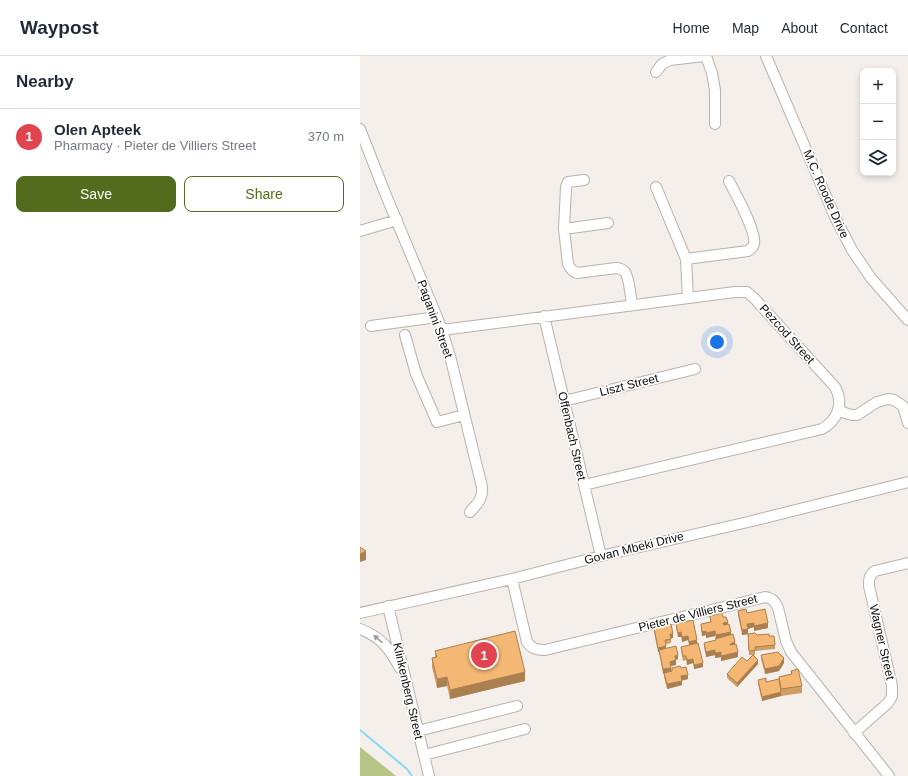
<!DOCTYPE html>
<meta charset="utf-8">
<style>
:root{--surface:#fff;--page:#f6f6f7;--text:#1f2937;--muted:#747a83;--line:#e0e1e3;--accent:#526b1d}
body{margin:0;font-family:Arial,sans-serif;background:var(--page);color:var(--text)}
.controls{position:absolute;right:12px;top:12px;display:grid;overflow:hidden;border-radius:8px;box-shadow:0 2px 6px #0003}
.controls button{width:36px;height:36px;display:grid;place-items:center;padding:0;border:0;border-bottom:1px solid var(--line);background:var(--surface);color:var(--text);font:20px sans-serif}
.you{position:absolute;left:357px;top:286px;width:14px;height:14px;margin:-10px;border:3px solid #fff;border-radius:50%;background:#1a73e8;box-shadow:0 0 0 6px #1a73e833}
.badge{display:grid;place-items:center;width:26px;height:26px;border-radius:50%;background:var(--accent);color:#fff;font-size:13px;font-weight:700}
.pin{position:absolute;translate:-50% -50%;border:2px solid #fff;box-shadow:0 1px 4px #0006}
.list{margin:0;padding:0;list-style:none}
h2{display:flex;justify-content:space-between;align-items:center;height:52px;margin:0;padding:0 16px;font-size:17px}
h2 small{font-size:13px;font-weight:400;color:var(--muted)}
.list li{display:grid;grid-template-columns:26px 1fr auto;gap:12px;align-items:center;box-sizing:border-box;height:56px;padding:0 16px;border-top:1px solid var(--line)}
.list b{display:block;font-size:15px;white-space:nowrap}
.list p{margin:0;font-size:13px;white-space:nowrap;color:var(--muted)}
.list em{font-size:13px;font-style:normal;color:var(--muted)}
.actions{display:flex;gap:8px;padding:12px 16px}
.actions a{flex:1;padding:9px 0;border:1px solid var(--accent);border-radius:8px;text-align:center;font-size:14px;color:var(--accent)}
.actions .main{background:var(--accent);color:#fff}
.icon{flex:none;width:22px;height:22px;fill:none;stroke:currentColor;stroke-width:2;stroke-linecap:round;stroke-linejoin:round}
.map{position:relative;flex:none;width:548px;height:720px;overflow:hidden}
header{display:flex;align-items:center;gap:24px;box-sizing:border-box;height:56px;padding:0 20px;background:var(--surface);border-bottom:1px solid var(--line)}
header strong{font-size:19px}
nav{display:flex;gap:22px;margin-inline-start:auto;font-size:14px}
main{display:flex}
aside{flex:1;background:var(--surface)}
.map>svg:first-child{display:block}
.green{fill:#b7c587}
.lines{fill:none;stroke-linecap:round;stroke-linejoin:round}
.stream{stroke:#89d9f5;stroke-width:2}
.minor-casing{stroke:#b7b3ae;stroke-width:12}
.minor{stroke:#fff;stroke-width:10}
.wall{fill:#d29d64}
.shaded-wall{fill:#ab8051}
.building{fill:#f4b774;stroke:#ab8051}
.oneway{fill:#9e9d9d}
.labels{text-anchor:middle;stroke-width:3.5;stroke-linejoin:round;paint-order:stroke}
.street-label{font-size:12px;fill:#0d0b0a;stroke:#fff}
</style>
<header>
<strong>Waypost</strong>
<nav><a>Home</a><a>Map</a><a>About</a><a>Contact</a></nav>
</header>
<main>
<aside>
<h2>Nearby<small></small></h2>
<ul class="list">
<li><span class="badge" style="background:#e0444e">1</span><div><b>Olen Apteek</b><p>Pharmacy · Pieter de Villiers Street</p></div><em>370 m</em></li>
</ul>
<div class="actions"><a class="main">Save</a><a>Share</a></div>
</aside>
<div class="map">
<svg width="548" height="720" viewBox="0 0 548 720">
<rect width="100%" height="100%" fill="#f4efea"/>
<path class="green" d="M0 691 36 720H0Z"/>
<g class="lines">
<path class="stream" d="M0 674 47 713 52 720"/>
<g class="minor-casing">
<path id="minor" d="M346 0 352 17 355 34V68
M406 0 475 161 492 194 511 222 548 264
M296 16 302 8 310 4 344 0
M0 73 25 137 77 261 82 274 91 304 122 431C123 443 118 447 110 456
M224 124 208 126 206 131 204 173 208 208C211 213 212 215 217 217L256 212C260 212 262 213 265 216 269 221 271 242 272 249
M296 131 326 203 328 242
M204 173 248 167
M0 175 37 164
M326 203 388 195C390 193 393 192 394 188 397 176 375 137 369 125
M184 260 241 500
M11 270 77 261
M82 274 375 236H387L394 242 475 331C484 347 478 364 462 373L224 429
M45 279 56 318 77 366 104 359
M204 345 335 313
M478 353 485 357 492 359H497L517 346 528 343 534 344 543 350 548 367
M152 523 167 586C172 593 177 594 185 594L405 541C412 542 415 545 418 552L426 585 431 596 529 720
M28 550 69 720
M0 557 152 523 241 500 388 466 548 426
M0 573C21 581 29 592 40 612
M58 675 157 650
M494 677 528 647 532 640V630L509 530C509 523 509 519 515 515L548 507
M64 699 165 673"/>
</g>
<use href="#minor" class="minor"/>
</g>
<path class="wall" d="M378 555 387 557 408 572 394 575V571L388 573V578L382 579 378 559Z
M350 560 363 561 368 569 375 588 378 601 361 605V601L355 602V599L346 601 344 591V587L355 584 356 583 355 580 346 582V579L342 580 341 572V568L350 566Z
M316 568 337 587 343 611 334 613 333 607 327 609 326 604 323 605 321 595V591L329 589 328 584 322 586 321 581H318L316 572Z
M294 572 313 582H311V587L306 588V592L318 603 316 604V609L311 610V615L312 612H321L328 623 322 624V629L307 633 304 621V618H303L299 596H298L294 576Z
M388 578 409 580 415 589V593L395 595V599H393L398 608 377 631 367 622V618L387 605 392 599H389Z
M75 595 165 625 90 643 87 630 77 632 72 611V602H75Z
M401 599 424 607 419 615 405 618 401 603Z
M431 615 442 630V637L421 640 402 645 398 628V624L406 626 419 623V621L431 618Z"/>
<path class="shaded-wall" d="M6 495V504L0 506V498Z
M368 566V570L363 571V567Z
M394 567V571L387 573V568Z
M408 567V572L394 575V570Z
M388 573V578L382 579V574Z
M346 575V579L342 580V576Z
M355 575V580L346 582V577Z
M321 576V581H318V577Z
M371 576V580L356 583V579Z
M310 578H313V582L310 583Z
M328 580V584L322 586V581Z
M337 584V588L329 590V586Z
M375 586V591L370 592V588Z
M306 590V594H299V596H298V592Z
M355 594V599L346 601V596Z
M361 596V601L355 602V597Z
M378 596V601L361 605V600Z
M318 599V603L315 604V600Z
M424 602V607L419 615 405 618V613Z
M333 603V607L327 609V604Z
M316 604V609L310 610V606Z
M398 604V608L377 631V627Z
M343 607V611L334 613V609Z
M311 612V616L303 618V613Z
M165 616V625L90 643V634Z
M328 619V623L321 625V620Z
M87 621V630L77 632V623Z
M322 625V629L307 633V628Z
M421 636V640L402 645V641Z"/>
<path class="building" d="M0 491 6 495 0 498Z
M386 553 387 557 405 553 408 567 394 570V567L387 568 388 573 382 574 378 555Z
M362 557 363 561H366L368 566 363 567 364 569 369 568 371 576 356 579 355 575 346 577V575L342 576 341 568 351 566 350 560Z
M333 564 337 584 329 586 328 580 322 581 321 576 318 577 316 568Z
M311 568 313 578H310L311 583 305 584 306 590 298 592 294 572Z
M155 575 165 616 90 634 87 621 77 623 72 602 77 601 75 595Z
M395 577 397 579 409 578V580H414L415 589 395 591V594L389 595 388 578Z
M373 578 375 586 370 588V589L376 588 378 596 361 600V596L355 597V594L346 596 344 587 356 584 355 583Z
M338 587 343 607 334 609 333 603 327 604 326 600H323L321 591Z
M316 590 318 599 315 600 316 604 310 606 311 612 303 613 299 594Z
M418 596 424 602 419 610 405 613 401 599Z
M393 599 398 604 377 627 367 618 382 601 387 605Z
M320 610 321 612 326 611 328 619 321 620 322 625 307 628 304 617 312 615V612Z
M438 613 442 630 421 633 419 621 432 618 431 615Z
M406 622V626L419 623 421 636 402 641 398 624Z"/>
<defs><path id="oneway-solid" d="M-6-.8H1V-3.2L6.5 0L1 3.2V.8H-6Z"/></defs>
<use class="oneway" href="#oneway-solid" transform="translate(18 583) rotate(-139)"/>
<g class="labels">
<g class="street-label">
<text transform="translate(466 138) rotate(66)" y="4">M.C. Roode Drive</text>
<text transform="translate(75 263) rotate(70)" y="4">Paganini Street</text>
<text transform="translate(427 278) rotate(48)" y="4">Pezcod Street</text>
<text transform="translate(269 329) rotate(-14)" y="4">Liszt Street</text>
<text transform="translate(212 380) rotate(77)" y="4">Offenbach Street</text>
<text transform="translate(274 492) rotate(-14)" y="4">Govan Mbeki Drive</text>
<text transform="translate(338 557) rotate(-14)" y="4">Pieter de Villiers Street</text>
<text transform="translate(522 586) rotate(77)" y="4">Wagner Street</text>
<text transform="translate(48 635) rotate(77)" y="4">Klinkenberg Street</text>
</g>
</g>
</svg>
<div class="controls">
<button>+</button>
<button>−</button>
<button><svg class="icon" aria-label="layers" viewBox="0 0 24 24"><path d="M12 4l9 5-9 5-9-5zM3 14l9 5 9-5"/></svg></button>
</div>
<div class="you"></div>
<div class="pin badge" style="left:124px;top:599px;background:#e0444e">1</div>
</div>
</main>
